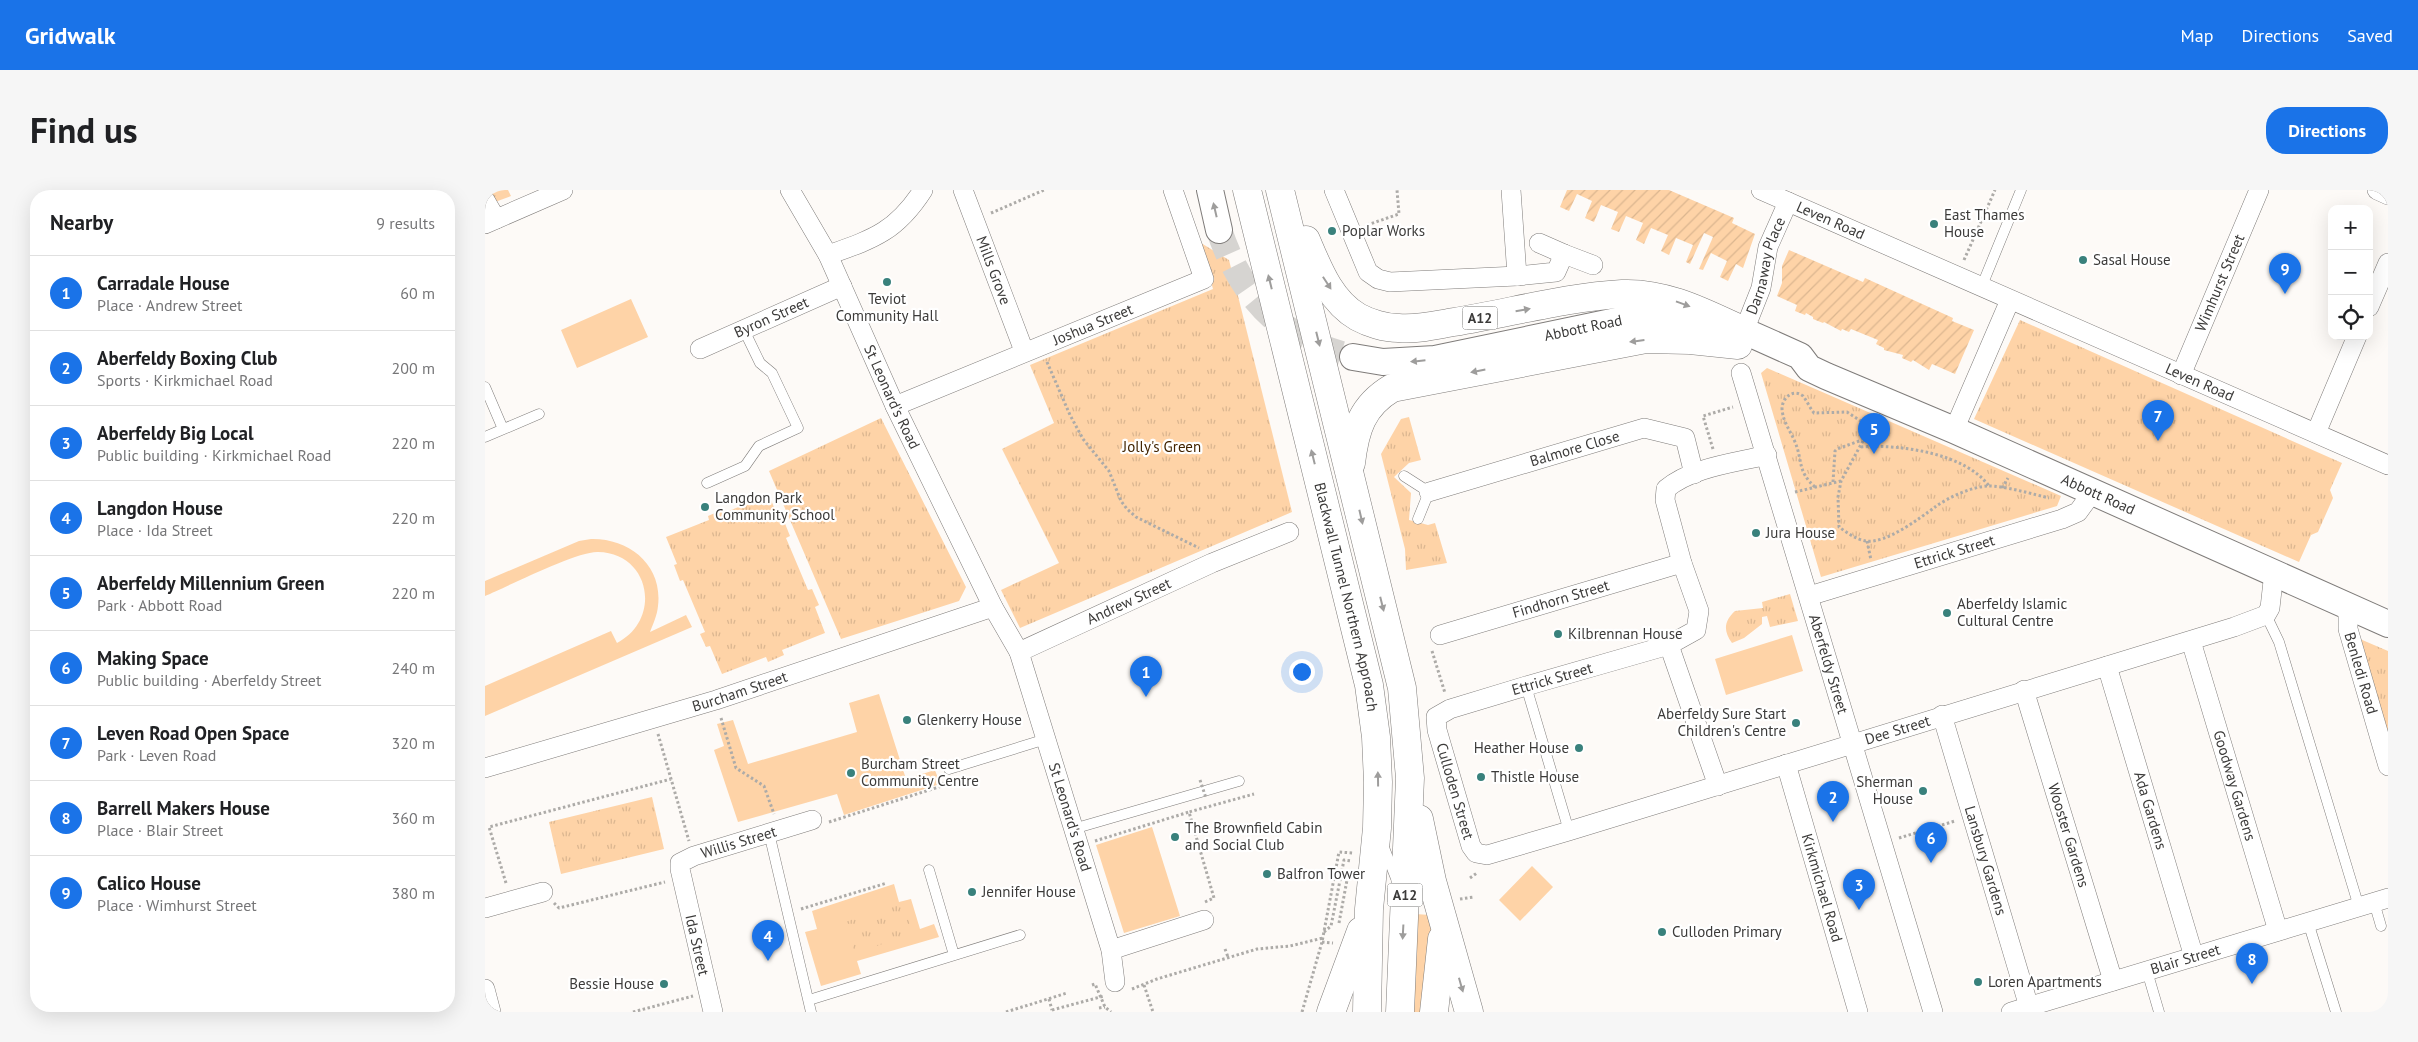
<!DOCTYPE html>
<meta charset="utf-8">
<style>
:root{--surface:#fff;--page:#f6f6f6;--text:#202124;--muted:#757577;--line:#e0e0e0;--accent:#1a73e8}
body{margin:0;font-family:"PT Sans",sans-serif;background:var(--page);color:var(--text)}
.controls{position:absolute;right:15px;top:15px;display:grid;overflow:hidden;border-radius:10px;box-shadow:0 5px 20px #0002}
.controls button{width:45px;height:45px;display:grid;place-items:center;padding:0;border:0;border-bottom:1px solid var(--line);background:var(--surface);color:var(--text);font:25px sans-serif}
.you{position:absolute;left:816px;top:481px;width:18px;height:18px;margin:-12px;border:4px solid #fff;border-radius:50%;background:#1a73e8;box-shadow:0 0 0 8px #1a73e833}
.badge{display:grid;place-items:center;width:32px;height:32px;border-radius:50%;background:var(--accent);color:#fff;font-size:16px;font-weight:700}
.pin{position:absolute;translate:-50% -41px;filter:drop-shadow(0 1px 2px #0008)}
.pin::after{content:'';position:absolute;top:26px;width:18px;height:15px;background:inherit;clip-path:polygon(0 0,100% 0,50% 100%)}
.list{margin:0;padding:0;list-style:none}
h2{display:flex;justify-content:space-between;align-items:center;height:65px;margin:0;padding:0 20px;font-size:21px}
h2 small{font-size:16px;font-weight:400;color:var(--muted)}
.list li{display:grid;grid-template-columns:32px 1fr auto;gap:15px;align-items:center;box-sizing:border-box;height:75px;padding:0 20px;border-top:1px solid var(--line)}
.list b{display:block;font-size:19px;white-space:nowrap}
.list p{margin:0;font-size:16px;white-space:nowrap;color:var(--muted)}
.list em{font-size:16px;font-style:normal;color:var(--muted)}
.icon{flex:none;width:28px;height:28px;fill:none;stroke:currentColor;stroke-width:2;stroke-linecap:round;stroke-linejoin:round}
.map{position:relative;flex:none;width:1903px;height:822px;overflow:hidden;border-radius:20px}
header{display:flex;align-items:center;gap:30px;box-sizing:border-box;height:70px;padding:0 25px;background:var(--accent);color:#fff}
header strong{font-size:24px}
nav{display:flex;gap:28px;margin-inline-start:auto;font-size:18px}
.intro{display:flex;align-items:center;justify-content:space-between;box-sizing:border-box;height:120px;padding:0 30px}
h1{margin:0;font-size:35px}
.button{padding:12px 22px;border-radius:20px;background:var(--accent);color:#fff;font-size:18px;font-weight:700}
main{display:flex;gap:30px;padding:0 30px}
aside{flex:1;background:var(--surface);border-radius:20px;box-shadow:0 5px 20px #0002}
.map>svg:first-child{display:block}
.grass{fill:#fed3a7}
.park{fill:url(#park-tufts)}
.garden{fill:url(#garden-furrows)}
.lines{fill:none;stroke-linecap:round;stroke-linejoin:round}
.secondary-tunnel{stroke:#d6d4d1;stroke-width:26;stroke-dasharray:26 13;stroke-linecap:butt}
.service-casing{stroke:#7f7c7a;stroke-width:11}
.minor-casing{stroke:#7f7c7a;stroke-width:20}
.secondary-casing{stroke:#7f7c7a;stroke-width:28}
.trunk-casing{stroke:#7f7c7a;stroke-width:29}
.path{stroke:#adaba8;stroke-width:3;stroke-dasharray:2.5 2.5;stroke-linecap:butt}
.service{stroke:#fff;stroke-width:10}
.minor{stroke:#fff;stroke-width:19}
.secondary{stroke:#fff;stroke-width:26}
.trunk{stroke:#fff;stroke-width:28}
.path-bridge{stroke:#adaba8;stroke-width:3;stroke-dasharray:2.5 2.5;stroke-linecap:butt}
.oneway{fill:#9e9d9c}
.poi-dot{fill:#39817c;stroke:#fff;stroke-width:2}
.labels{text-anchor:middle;stroke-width:4.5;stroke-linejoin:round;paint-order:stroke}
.shield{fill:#fff;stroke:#767675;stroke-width:1}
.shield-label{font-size:14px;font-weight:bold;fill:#3c3b3a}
.poi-label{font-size:15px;fill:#3c3b3a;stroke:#fff;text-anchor:start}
.street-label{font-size:15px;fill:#3c3b3a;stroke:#fff}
.park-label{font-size:15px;fill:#422400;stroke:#fff}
</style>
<header>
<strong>Gridwalk</strong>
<nav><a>Map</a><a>Directions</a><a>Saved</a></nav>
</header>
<div class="intro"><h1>Find us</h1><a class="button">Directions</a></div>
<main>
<aside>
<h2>Nearby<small>9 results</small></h2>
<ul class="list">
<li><span class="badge">1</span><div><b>Carradale House</b><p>Place · Andrew Street</p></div><em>60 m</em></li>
<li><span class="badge">2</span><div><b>Aberfeldy Boxing Club</b><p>Sports · Kirkmichael Road</p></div><em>200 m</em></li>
<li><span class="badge">3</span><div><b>Aberfeldy Big Local</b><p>Public building · Kirkmichael Road</p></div><em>220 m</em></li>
<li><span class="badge">4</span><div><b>Langdon House</b><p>Place · Ida Street</p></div><em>220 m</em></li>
<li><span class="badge">5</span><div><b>Aberfeldy Millennium Green</b><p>Park · Abbott Road</p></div><em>220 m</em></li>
<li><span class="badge">6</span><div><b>Making Space</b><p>Public building · Aberfeldy Street</p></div><em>240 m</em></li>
<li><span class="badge">7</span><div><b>Leven Road Open Space</b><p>Park · Leven Road</p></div><em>320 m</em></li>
<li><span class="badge">8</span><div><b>Barrell Makers House</b><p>Place · Blair Street</p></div><em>360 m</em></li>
<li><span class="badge">9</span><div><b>Calico House</b><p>Place · Wimhurst Street</p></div><em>380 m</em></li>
</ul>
</aside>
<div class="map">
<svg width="1903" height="822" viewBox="0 0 1903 822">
<defs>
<pattern id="park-tufts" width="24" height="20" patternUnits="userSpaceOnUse" patternTransform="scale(1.25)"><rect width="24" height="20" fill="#fed3a7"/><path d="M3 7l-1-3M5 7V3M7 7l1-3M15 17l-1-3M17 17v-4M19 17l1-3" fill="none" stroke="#dbb690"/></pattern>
<pattern id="garden-furrows" width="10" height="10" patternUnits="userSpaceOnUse" patternTransform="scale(1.25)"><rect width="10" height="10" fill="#fed3a7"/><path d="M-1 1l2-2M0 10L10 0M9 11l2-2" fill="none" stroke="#dbb690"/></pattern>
</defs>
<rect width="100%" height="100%" fill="#fdfaf7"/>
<path class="grass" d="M146 109 163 147 92 178 76 140Z
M106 349C144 348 178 375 173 416 172 426 168 434 165 442L201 425 207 437 0 526V496L126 441 132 453C177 430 166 363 113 362 92 361 24 396 0 406V391L94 351Z
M1307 445 1318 481 1241 505 1230 469Z
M394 504 421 589 450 580 455 594 359 625 352 604 253 632 229 560 239 556 232 534 248 530 263 574 372 542 364 513Z
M667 637 695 726 639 743 611 655Z
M1047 676 1068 697 1035 731 1014 710Z
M409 694 414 712 426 709 435 739 449 734 454 747 372 771 376 784 336 796 320 742 332 739 327 721Z
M930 724 945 725 947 738 941 822H927Z"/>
<path class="park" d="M0 0H23L26 6 10 12 4 1 0 2Z
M716 53 744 70 807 322 535 438 516 400 574 373 517 259 569 233 545 175 728 99Z
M1535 130 1857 273 1845 300 1848 308 1833 342 1826 345 1814 372 1489 229Z
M1282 178 1576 306 1572 316 1336 387 1276 183Z
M924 227 936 270 924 273 909 287 926 303 924 330 943 335 950 333 962 373 921 380 920 359 896 264 916 229Z
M396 228 481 397 474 411 356 449 284 281Z
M284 305 295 332 299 331 305 346 301 348 323 400 327 399 334 415 330 417 340 443 297 460 299 465 283 472 281 467 237 484 225 456 221 457 215 444 220 442 198 390 195 391 189 375 192 374 181 347 224 330 223 326 239 319 241 322Z
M1305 404 1313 431 1285 437 1282 426 1277 427V434L1259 448 1247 453C1238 441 1239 431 1250 421L1278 418 1277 412Z
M1875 449 1903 461V545Z
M167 607 179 659 76 684 64 632Z
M418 713 428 744 370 763 360 732Z"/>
<path class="garden" d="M1082 0H1184L1249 28 1247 33 1270 44 1258 78 1251 74 1243 91 1235 87 1242 71 1226 63 1218 80 1214 79 1228 47 1219 43 1205 74 1201 72 1208 55 1191 48 1184 65 1176 61 1183 45 1166 38 1159 54 1151 50 1158 33 1141 26 1134 42 1126 39 1133 22 1116 15 1109 32 1100 28 1107 11 1092 4 1084 21 1075 17Z
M1304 60 1378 92 1380 88 1468 128 1467 131 1489 140 1470 184 1447 174 1444 180 1428 170 1426 172 1417 168 1418 165 1399 160V158L1391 154 1393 150 1366 139 1364 142 1357 139 1356 141 1339 132 1338 133 1328 129V127L1321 123 1320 125 1310 121 1312 115 1292 106 1297 93V76Z"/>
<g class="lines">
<path class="secondary-tunnel" d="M734 40C757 108 797 150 868 167"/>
<g class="service-casing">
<path id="service" d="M1496 98 1536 0
M0 197 18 239
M0 247 54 224
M919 286 944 302 933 329
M222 293 260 276 274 256 313 238 287 183 275 173 259 140
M1781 425 1794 452 1874 717
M1041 496 1084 641
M464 579 561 549
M588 639 754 591
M284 643 326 822
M898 655 912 691
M444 680 469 765
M1889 712 1896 736
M1823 732 1851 822
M1662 781 1674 822
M324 810 535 745"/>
</g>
<g class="minor-casing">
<g id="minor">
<path id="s1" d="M305 0 343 65 410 216 508 417 534 462 626 760 630 792"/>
<path id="s2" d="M478 0 539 161"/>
<path d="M849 0 883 82 893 89 905 92 1032 86 1026 0"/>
<path id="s3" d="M1276 0 1903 275"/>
<path d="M1892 0 1903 5"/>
<path d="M0 10 11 29"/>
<path d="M0 34 78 0"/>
<path d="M1054 53 1079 64"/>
<path d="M343 65C388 49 411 42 438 0"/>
<path d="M1032 86 1071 82 1079 64 1108 75"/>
<path d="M1884 117 1903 73"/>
<path id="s4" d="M1259 141 1276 98 1283 57 1303 12"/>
<path id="s5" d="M215 159 357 96"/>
<path id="s6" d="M1256 183 1448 822"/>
<path id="s7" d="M1696 185 1774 0"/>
<path id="s8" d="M410 216 719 89 688 0"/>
<path d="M1469 240 1525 110"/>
<path d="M1831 243 1872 146"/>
<path id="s9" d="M1282 265C1250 273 1207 277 1181 299L1180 310 1197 373 1214 421 1211 440 1184 455 1041 496 965 519 951 527 952 540 986 656 991 663 1002 665 1084 641 1749 437 1781 425 1785 418 1789 382"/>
<path id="s10" d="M944 302 1159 238 1200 248 1209 284"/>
<path id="s11" d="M1324 406 1577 329 1593 322 1607 303"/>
<path id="s12" d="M1863 417V439L1903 576"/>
<path id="s13" d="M955 445 1197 373"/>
<path id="s14" d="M1706 451 1793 741"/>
<path d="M1184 455 1233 596"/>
<path id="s15" d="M534 462 727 373 804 342"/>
<path id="s16" d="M1622 476 1709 767"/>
<path id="s17" d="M1539 500 1628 791"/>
<path id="s18" d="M1457 525 1544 817"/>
<path id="s19" d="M1301 574 1373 822"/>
<path id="s20" d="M0 578 231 510 508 417"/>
<path d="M0 718 58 702"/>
<path d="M626 760 719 730"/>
<path d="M0 799 6 822"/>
<path id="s21" d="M228 822 195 679V673L209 666 327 630"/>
<path id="s22" d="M1526 822 1903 708"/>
</g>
</g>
<g class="secondary-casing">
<g id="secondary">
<path d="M725 0 734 40"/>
<path id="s23" d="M1259 141 1315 166 1324 178 1341 186 1469 240 1903 434"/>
<path id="s24" d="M868 167 898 172 950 169 1141 129 1186 133 1228 148"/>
</g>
</g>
<g class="trunk-casing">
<g id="trunk">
<path id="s25" d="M762 0 884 495 891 547 893 592 892 638 884 719 882 822"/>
<path d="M795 0 917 498 925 588 915 822"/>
<path d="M821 50C833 78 845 111 873 127 884 133 900 138 913 138 932 140 951 135 969 132 1025 123 1081 107 1137 104 1181 102 1220 123 1259 141"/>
<path d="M866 273C870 239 877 216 907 198L1161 149 1205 150 1253 155"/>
<path d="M934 629 947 691 984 822"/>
<path d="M846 822 876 741"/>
<path d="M949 822 957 749"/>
</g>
</g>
<path class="path" d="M506 23 559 0
M882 35 914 24 912 0
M1479 70 1510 0
M562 172 585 225 598 249 624 281 636 311 642 319 651 327 714 358
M1390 229 1356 291 1353 307 1354 337C1361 342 1372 350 1381 351 1401 354 1435 328 1450 317 1464 307 1486 297 1503 296 1515 295 1552 305 1564 308
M1376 257C1414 254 1480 263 1504 296
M1228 259 1218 226 1248 217
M1348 292 1350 261 1352 259 1377 250
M1330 297C1312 281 1318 271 1310 252 1305 240 1298 232 1297 219 1297 208 1308 198 1318 206 1322 211 1325 218 1329 223L1362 222 1385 237
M1517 298 1523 288
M1310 302 1356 291
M1382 351 1386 370
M947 461 960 503
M236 528 251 578 279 596 289 624
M173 544 204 651
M344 632 457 596 459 592
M1414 648 1470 631
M610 651 704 622
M985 688 992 683
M21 693 4 637 186 589
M975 709 989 707
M720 712 729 708 704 622 769 604
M69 713 74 718 180 692
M316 719 402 693
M854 733 862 690
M839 742 846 736 859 670 866 671
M837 752 848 753
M740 759 743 767
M607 795 610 794 620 817 626 822
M659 795 668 822
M647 799 672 789 772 759 805 756 838 748
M564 809 567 820
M614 818 620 817
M567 820 619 806
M148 822 208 806
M521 822 582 803
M817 822 837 752 854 662 868 663"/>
<use href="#service" class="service"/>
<use href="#minor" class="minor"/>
<use href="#secondary" class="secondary"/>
<use href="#trunk" class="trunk"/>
<path class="path-bridge" d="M715 590 721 608"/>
</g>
<defs><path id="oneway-solid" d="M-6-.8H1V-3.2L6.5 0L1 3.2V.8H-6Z" transform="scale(1.25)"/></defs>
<g class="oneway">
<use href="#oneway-solid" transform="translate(730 20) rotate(-103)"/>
<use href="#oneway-solid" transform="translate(785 92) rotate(-104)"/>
<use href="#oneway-solid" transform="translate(842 93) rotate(57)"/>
<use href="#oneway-solid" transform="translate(1198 114) rotate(20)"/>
<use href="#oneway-solid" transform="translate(1038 120) rotate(-10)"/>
<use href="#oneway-solid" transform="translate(833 149) rotate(76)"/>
<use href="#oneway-solid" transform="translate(1152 151) rotate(173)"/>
<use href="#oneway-solid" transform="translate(933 171) rotate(174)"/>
<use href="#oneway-solid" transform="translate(993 181) rotate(169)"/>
<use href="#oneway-solid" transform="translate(828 267) rotate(-104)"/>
<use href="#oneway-solid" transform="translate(876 327) rotate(77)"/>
<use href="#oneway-solid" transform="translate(897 414) rotate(76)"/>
<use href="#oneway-solid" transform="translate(893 589) rotate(-91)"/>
<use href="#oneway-solid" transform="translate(918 742) rotate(93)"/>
<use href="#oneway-solid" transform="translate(976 795) rotate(74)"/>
</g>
<g class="poi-dot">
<circle cx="1449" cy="34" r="5"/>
<circle cx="847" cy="41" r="5"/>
<circle cx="1598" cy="70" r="5"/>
<circle cx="402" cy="92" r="5"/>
<circle cx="220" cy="317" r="5"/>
<circle cx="1271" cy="343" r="5"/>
<circle cx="1462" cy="423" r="5"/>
<circle cx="1073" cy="444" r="5"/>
<circle cx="422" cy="530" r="5"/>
<circle cx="1311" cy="533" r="5"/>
<circle cx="1094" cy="558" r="5"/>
<circle cx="366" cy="583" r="5"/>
<circle cx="996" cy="587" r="5"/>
<circle cx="1438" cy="601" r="5"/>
<circle cx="690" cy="647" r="5"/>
<circle cx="782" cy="684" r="5"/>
<circle cx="487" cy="702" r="5"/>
<circle cx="1177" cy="742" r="5"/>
<circle cx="1493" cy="792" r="5"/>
<circle cx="179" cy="794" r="5"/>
</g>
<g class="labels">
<g class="shield">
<rect x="977.5" y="116.5" width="35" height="23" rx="4"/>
<rect x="902.5" y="693.5" width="35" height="23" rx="4"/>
</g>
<g class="shield-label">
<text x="995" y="133">A12</text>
<text x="920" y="710">A12</text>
</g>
<g class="poi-label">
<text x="1459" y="30">East Thames<tspan x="1459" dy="17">House</tspan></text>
<text x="857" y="46">Poplar Works</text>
<text x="1608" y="75">Sasal House</text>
<text x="402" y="114" text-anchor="middle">Teviot<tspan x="402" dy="17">Community Hall</tspan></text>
<text x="230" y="313">Langdon Park<tspan x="230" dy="17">Community School</tspan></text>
<text x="1281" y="348">Jura House</text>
<text x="1472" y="419">Aberfeldy Islamic<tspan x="1472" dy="17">Cultural Centre</tspan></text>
<text x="1083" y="449">Kilbrennan House</text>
<text x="1301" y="529" text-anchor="end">Aberfeldy Sure Start<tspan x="1301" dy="17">Children's Centre</tspan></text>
<text x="432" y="535">Glenkerry House</text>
<text x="1084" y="563" text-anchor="end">Heather House</text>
<text x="376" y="579">Burcham Street<tspan x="376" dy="17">Community Centre</tspan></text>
<text x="1006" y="592">Thistle House</text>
<text x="1428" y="597" text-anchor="end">Sherman<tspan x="1428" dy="17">House</tspan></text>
<text x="700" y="643">The Brownfield Cabin<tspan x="700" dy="17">and Social Club</tspan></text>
<text x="792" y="689">Balfron Tower</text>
<text x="497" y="707">Jennifer House</text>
<text x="1187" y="747">Culloden Primary</text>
<text x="1503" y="797">Loren Apartments</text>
<text x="169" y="799" text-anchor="end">Bessie House</text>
</g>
<g class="street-label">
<text dy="5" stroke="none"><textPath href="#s3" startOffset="76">Leven Road</textPath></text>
<text dy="5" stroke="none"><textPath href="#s4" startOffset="69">Darnaway Place</textPath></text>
<text dy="5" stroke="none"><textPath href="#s2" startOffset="86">Mills Grove</textPath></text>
<text dy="5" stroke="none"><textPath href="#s7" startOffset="100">Wimhurst Street</textPath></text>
<text dy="5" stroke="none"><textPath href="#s5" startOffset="78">Byron Street</textPath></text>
<text dy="5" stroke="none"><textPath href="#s8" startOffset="214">Joshua Street</textPath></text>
<text dy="5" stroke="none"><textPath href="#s24" startOffset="234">Abbott Road</textPath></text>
<text dy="5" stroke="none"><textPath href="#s3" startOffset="479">Leven Road</textPath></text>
<text dy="5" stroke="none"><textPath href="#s1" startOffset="231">St Leonard's Road</textPath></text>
<text dy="5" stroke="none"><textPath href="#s10" startOffset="152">Balmore Close</textPath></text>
<text dy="5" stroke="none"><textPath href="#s23" startOffset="392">Abbott Road</textPath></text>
<text dy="5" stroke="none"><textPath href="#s11" startOffset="152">Ettrick Street</textPath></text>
<text dy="5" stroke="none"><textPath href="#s25" startOffset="419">Blackwall Tunnel Northern Approach</textPath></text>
<text dy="5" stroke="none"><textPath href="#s13" startOffset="126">Findhorn Street</textPath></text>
<text dy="5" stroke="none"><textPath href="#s15" startOffset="121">Andrew Street</textPath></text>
<text dy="5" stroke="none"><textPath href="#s6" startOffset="304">Aberfeldy Street</textPath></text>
<text dy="5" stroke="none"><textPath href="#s12" startOffset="68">Benledi Road</textPath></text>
<text transform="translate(1067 489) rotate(-16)" y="5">Ettrick Street</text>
<text dy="5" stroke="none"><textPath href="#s20" startOffset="266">Burcham Street</textPath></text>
<text dy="5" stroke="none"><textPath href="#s9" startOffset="1112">Dee Street</textPath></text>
<text dy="5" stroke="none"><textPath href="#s14" startOffset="151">Goodway Gardens</textPath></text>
<text dy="5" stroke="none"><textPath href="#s9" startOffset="606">Culloden Street</textPath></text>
<text dy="5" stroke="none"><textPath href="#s16" startOffset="151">Ada Gardens</textPath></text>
<text dy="5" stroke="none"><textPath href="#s1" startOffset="689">St Leonard's Road</textPath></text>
<text dy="5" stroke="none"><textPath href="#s17" startOffset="152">Wooster Gardens</textPath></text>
<text dy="5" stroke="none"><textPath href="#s21" startOffset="215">Willis Street</textPath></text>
<text dy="5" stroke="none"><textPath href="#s18" startOffset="152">Lansbury Gardens</textPath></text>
<text dy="5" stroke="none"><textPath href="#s19" startOffset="129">Kirkmichael Road</textPath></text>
<text transform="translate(212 755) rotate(77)" y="5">Ida Street</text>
<text dy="5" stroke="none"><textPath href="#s22" startOffset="182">Blair Street</textPath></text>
</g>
<g class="park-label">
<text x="677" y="262">Jolly's Green</text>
</g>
</g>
</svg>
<div class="controls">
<button>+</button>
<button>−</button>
<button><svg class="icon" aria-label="locate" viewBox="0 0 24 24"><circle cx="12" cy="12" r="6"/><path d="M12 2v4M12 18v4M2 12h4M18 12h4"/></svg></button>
</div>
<div class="you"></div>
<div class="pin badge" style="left:661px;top:507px">1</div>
<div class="pin badge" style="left:1348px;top:632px">2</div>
<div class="pin badge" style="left:1374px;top:720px">3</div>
<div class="pin badge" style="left:283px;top:771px">4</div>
<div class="pin badge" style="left:1389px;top:264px">5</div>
<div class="pin badge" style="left:1446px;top:673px">6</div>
<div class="pin badge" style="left:1673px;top:251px">7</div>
<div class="pin badge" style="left:1767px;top:794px">8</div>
<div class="pin badge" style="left:1800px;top:104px">9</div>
</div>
</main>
